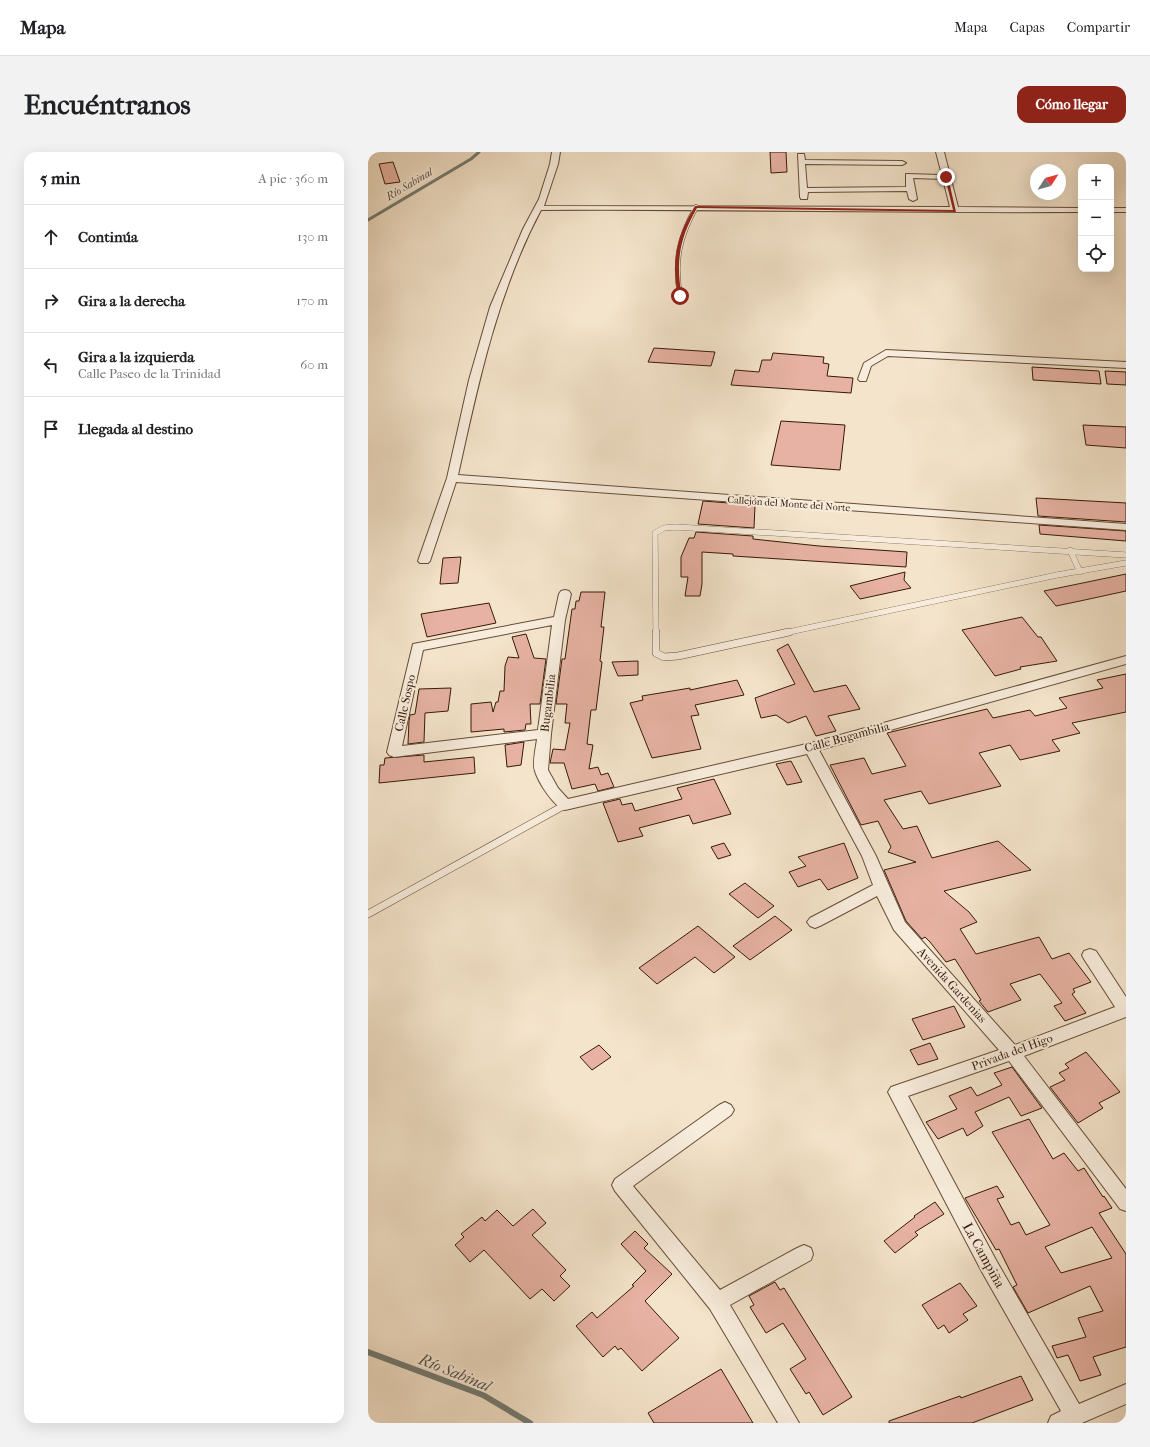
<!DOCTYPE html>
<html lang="es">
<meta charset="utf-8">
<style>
:root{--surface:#fff;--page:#f2f2f2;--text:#202124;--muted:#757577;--line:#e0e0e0;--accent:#8f2418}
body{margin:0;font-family:"IM FELL French Canon",serif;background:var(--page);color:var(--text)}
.controls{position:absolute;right:12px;top:12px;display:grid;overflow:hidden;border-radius:8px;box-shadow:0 4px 16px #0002}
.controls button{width:36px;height:36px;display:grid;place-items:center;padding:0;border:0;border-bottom:1px solid var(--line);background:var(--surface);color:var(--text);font:20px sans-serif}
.compass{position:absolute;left:662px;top:12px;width:36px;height:36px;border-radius:50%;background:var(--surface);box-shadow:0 4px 16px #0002;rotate:54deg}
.stop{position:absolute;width:12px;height:12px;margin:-9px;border:3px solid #8f2418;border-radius:50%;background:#fff}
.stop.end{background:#8f2418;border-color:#fff;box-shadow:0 1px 4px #0008}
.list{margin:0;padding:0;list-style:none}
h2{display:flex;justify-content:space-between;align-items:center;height:52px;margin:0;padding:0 16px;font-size:17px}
h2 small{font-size:13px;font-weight:400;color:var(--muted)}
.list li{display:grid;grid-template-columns:26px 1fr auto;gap:12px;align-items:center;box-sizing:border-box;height:64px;padding:0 16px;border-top:1px solid var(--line)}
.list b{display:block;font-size:15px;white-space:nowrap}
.list p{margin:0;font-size:13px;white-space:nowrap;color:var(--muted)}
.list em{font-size:13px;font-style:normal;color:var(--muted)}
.icon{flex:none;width:22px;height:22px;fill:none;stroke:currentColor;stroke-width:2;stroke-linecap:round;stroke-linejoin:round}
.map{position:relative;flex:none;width:758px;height:1271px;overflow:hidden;border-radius:12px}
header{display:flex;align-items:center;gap:24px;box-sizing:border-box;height:56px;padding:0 20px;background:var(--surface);border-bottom:1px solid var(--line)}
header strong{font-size:19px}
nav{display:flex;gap:22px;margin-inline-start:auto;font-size:14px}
.intro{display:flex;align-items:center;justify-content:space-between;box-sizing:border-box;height:96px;padding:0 24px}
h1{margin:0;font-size:28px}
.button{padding:10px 18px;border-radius:12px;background:var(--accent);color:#fff;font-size:14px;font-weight:700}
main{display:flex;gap:24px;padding:0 24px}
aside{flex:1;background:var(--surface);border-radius:12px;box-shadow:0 4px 16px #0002}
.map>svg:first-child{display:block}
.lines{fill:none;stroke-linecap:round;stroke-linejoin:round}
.stream-far1{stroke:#747c74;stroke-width:3}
.stream{stroke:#747c74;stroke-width:6}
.building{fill:#e7b2a3;stroke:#361a06;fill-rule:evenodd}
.service-far2-casing{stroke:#664c37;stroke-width:5.5}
.service-far1-casing{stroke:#664c37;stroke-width:6}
.service-casing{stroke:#664c37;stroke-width:8}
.minor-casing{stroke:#664c37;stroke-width:2}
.service-far2{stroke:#f8eddd;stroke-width:4.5}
.service-far1{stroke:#f8eddd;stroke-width:5.5}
.service{stroke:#f8eddd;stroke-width:7}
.minor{fill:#f8eddd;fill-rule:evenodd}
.route{fill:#8f2418}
.labels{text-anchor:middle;stroke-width:4;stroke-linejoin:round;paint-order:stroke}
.far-street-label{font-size:10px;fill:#361a06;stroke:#f8eddd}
.far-water-label{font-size:11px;font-style:italic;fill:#5a5346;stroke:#f8eddd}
.street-label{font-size:12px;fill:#361a06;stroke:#f8eddd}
.near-street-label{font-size:14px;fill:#361a06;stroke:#f8eddd}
.near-water-label{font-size:16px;font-style:italic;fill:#5a5346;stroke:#f8eddd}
</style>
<header>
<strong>Mapa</strong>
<nav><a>Mapa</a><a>Capas</a><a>Compartir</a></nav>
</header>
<div class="intro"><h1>Encuéntranos</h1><a class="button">Cómo llegar</a></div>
<main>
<aside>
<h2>5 min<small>A pie · 360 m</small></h2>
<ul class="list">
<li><svg class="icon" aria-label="ahead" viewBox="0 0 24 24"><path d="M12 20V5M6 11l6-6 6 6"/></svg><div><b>Continúa</b></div><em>130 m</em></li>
<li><svg class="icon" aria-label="right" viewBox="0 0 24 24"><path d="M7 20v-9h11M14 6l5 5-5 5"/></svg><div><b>Gira a la derecha</b></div><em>170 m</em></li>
<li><svg class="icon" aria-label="left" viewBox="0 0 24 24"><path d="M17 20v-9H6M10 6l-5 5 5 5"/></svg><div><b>Gira a la izquierda</b><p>Calle Paseo de la Trinidad</p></div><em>60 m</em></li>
<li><svg class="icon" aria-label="arrive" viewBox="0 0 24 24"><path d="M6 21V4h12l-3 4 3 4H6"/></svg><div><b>Llegada al destino</b></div></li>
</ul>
</aside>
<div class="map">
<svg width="758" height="1271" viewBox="0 0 758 1271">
<rect width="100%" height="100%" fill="#f4e4cb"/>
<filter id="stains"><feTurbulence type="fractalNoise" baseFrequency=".005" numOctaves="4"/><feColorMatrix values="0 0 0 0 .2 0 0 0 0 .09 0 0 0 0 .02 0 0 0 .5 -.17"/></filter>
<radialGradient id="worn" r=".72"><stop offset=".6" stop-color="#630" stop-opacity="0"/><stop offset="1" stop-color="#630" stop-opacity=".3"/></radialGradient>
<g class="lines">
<path class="stream-far1" d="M0 68 103 7 111 0"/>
<path class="stream" d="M0 1200 115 1243 162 1271"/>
</g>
<path class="building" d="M402 0H418L419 20 403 21Z
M25 10 32 30 17 32 11 12Z
M286 196 347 200 343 214 280 210Z
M405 201 456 205 455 211 461 212 459 224 485 226 483 241 363 233 367 218 391 220 394 208H403Z
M664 215 731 219 733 232 665 228Z
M737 219 758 220V233L739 232Z
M413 269 477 273 472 318 403 313Z
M715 273 758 275V296L718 293Z
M668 346 758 351V370L670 364Z
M335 349 387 353 386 376 330 372Z
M671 373 758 379V389L672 382Z
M328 380 385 384V387L451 394 539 400 538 415 365 404V402L334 400V432L332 444H317L320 425H313V405L321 386H326Z
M93 405 90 431 72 432 75 406Z
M537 420 536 428 543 436 492 447 482 434Z
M758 422V439L712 449 688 454 676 439Z
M213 440H237L233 475H236L232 509 234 510 228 558H223L219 592 225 593 221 617 230 615 233 623 240 621 246 635 230 639 227 632 204 637 196 611H182L185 597 197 598 202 571H197L199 552H188L194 507H197L204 457H207L208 449H211Z
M121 451 128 471 59 485 53 462Z
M654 465 670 485H673L689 509 652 515 653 517 627 524 594 478Z
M158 482 166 506 178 507 172 552H162L163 572H158L157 578 136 580V577L103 580V552L123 550 125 560 128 550H130L132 539H136L137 514 140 505 151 506 144 485Z
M420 492 446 540 478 533 492 557 460 564 468 579 448 584 438 564 420 571 408 563 393 566 387 546 427 532 409 498Z
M270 509V523L250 524 244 510Z
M758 522V560L704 571 712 581 684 588 692 599 652 608 642 593 611 601 633 634 561 652 553 639 516 648 535 677 549 674 564 706 630 689 663 718 576 739 601 760 609 770 592 777 608 802 671 785 684 807 701 801 723 830 705 837 707 840 704 842 718 861 697 869 686 854 694 851 672 822 642 832 653 848 620 860 611 849 613 848 587 807 578 810 562 790 557 785 554 787 538 769 516 718 548 710 520 700 523 695 510 669 493 673 462 613 496 606 504 622 538 614 519 581 619 557 625 566 662 558 667 564 699 556 691 546 735 536 729 528Z
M369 528 376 543 327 553 331 563 323 564 333 597 284 606 262 551 275 548 274 544 322 536V538Z
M83 536 80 559 57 561 56 590 40 592 41 569 42 563 47 562 51 537Z
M156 590 153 613 139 615 137 593Z
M56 603V610L106 605 107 621 11 631 12 613H16L17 606Z
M423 609 434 630 419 633 408 612Z
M346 627 363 662 325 672 321 663 271 676 275 684 250 690 235 651 252 647 254 653 264 651 267 659 314 647 309 636Z
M356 691 363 703 350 707 343 695Z
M476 691 490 726 460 738 452 727 430 735 421 720 438 714 430 705Z
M377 731 406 754 390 766 361 742Z
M407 764 424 778 382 808 365 794Z
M330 774 367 805 346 821 327 805 289 832 271 816Z
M586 854 597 875 555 888 544 867Z
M562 891 570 907 550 913 542 898Z
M231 893 243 905 224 918 212 905Z
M718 900 752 940 731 951 735 956 710 971 682 935 697 928 691 921 701 916 697 912Z
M644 915 674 956 653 964 641 945 607 960 615 974 599 984 595 976 570 987 558 970 589 957 581 944 603 935 609 944 634 933 626 921Z
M661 967 685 1007 696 1001 710 1019 716 1016 735 1045 736 1044 744 1056 731 1061 758 1102V1195L725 1205 733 1223 712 1229 700 1203 689 1206 684 1194 718 1185 710 1166 735 1159 722 1134 660 1161 645 1135 649 1133 631 1097 628 1098 597 1046 629 1034 636 1045 629 1047 643 1073 651 1070 658 1083 682 1073 624 980ZM724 1075 744 1106 693 1121 677 1095Z
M567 1050 576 1062 547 1080 550 1083 527 1101 516 1089 547 1065 546 1064Z
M165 1057 178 1071 164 1083 198 1118 192 1124 202 1134 186 1149 174 1137 162 1147 116 1098 102 1110 87 1093 96 1085 93 1082 114 1065 117 1069 129 1058 145 1074Z
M267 1079 280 1092 276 1096 304 1122 277 1149 311 1186 274 1219 253 1196 250 1198 247 1194 235 1205 208 1174 224 1160 229 1166 266 1134 264 1133 278 1119 253 1092Z
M407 1130 412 1138 416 1136 484 1245 455 1263 441 1240 438 1242 422 1217 438 1207 415 1171 398 1181 382 1155 386 1153 381 1144Z
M592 1131 609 1154 595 1162 600 1168 581 1181 576 1173 570 1177 554 1153Z
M353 1217 385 1271H286L280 1261Z
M653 1224 665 1248 604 1271H521V1269L592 1244 593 1246Z"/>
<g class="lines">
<g class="service-far2-casing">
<path id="service-far2" d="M312 144C306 109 311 86 328 55"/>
</g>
<g class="service-far1-casing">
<path id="service-far1" d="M702 398 712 420
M288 481 287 381 296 376 308 375 758 403
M416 481 689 423 758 411"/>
</g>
<g class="service-casing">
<path id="service" d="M288 480V501L296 505 310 504 421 480
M0 762 197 653"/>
</g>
<g class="minor-casing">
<path id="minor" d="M184 0H192L190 12 176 54 582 55 575 27 545 26 549 47 545 49 541 47 539 39 440 40 439 47H433L432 45 430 2H436L437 8 534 9 538 11 534 13 437 12 439 36 538 35V22L574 23 568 0H576L590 55 713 56V60C533 61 353 57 173 58 129 141 110 232 90 323L758 372V378L88 330 62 409 60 411H52L50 409 79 326 101 228 122 155 155 77 171 47 182 12Z
M743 56H758V60H743Z
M518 198 758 210V216L520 204 503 214 498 229H492L490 227 496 211Z
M197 438 201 439 203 442 197 468 183 582 180 618 190 636 200 647 443 591 758 504V512L451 598 508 704 537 770 647 893 747 855 716 807 714 803 716 799 722 797 728 799 758 845V865L656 904 758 1037V1059L752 1057 641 909 540 944 628 1108 711 1252 758 1232V1252L714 1271H680L683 1264 693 1259 614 1120 520 940 523 935 631 898 526 778 509 744 452 774 447 776 442 774 439 770 442 766 505 733 494 704 439 602 197 658C186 655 170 630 167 619 164 612 168 595 169 587L26 605 21 603 19 600 45 492 186 465 191 442 193 439ZM184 473 170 578 34 594 55 498Z
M357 950 363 953 366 958 363 963 265 1034 352 1138 429 1096 436 1093 443 1096 445 1102 443 1108 362 1153 431 1271H410L342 1157 247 1039 244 1033 247 1027 351 953Z"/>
</g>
<use href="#service-far2" class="service-far2"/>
<use href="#service-far1" class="service-far1"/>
<use href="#service" class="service"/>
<use href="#minor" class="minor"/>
</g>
<path class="route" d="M578 24 580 25 588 60 329 56C312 85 307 110 314 144L312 145 310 144C303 110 308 84 327 54L585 58 577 25Z"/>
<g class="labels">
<g class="far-street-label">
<text transform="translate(421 351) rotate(4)" y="4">Callejón del Monte del Norte</text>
</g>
<g class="far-water-label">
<text transform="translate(41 32) rotate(-31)" y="4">Río Sabinal</text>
</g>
<g class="street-label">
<text transform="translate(37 551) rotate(-77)" y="4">Calle Sospo</text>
<text transform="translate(180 551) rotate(-83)" y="4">Bugambilia</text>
<text transform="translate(479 585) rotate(-15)" y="4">Calle Bugambilia</text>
<text transform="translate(584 833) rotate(48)" y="4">Avenida Gardenias</text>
<text transform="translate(644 900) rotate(-20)" y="4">Privada del Higo</text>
</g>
<g class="near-street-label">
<text transform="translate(616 1103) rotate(61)" y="5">La Campiña</text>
</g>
<g class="near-water-label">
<text transform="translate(87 1220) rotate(22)" y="6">Río Sabinal</text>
</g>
</g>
<rect width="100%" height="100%" filter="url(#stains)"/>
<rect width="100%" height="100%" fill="url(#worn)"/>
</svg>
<div class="controls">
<button>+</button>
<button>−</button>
<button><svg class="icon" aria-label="locate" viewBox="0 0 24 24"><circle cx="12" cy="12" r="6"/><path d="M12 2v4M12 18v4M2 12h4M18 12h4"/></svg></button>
</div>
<svg class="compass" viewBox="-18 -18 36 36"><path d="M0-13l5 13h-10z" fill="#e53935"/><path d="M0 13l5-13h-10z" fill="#757577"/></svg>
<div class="stop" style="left:312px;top:144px"></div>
<div class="stop end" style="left:578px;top:25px"></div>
</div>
</main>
